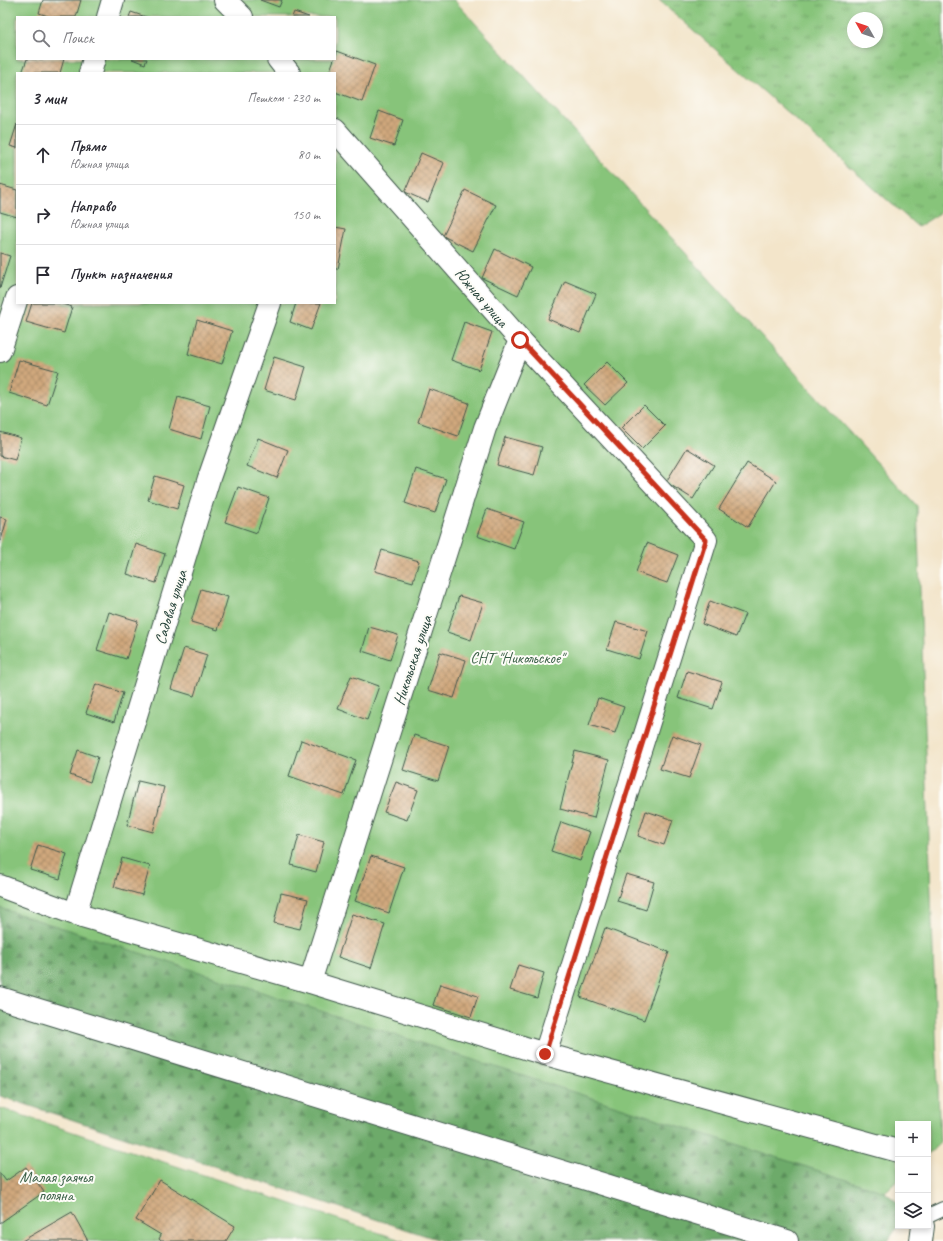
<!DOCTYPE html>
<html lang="ru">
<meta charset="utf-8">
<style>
:root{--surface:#fff;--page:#f2f2f3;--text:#2b2b33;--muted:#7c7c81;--line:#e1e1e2}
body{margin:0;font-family:Caveat,sans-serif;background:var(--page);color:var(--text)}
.controls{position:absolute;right:12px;bottom:12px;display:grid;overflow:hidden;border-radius:0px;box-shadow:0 2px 6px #0003}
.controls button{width:36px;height:36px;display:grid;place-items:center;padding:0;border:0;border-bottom:1px solid var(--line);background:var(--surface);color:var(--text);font:20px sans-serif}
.compass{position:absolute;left:847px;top:12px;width:36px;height:36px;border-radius:50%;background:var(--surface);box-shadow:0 2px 6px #0003;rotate:310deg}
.stop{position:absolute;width:12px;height:12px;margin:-9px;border:3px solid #c8321e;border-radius:50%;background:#fff}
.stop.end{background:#c8321e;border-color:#fff;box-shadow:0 1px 4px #0008}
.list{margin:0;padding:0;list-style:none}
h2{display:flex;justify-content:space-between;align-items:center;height:52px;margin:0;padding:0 16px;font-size:17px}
h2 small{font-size:13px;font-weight:400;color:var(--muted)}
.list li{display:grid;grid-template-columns:26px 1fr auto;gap:12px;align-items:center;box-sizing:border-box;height:60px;padding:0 16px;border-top:1px solid var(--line)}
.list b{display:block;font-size:15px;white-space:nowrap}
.list p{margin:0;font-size:13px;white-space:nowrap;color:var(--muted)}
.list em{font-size:13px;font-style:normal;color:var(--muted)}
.icon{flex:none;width:22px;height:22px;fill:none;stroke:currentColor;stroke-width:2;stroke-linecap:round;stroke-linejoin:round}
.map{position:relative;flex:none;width:943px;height:1241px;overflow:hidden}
.search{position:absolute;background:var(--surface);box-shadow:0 2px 6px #0003;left:16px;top:16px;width:320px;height:44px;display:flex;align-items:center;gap:10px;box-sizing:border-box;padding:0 14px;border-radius:0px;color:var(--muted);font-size:15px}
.panel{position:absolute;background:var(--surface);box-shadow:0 2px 6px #0003;left:16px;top:72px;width:320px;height:232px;border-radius:0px}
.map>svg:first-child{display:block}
.grass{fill:url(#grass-tufts);stroke:#538057;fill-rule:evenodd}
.forest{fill:url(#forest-firs);stroke:#46744f}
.garden{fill:#87c47a;stroke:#538057;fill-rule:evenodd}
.building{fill:url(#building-cross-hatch)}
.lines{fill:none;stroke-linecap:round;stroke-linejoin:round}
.service-casing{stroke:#3f564a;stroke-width:16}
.minor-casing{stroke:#3f564a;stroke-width:24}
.tertiary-casing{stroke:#3f564a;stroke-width:24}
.service{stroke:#fff;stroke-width:14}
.minor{stroke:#fff;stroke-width:22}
.tertiary{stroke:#fff;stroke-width:22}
.route{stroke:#c8321e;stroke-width:5}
.labels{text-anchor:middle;stroke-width:4;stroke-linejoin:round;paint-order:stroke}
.street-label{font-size:16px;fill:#1f3d34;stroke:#fdfcf7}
.park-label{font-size:16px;fill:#395f46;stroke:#fdfcf7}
</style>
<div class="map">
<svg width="943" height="1241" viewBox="0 0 943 1241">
<defs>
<pattern id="grass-tufts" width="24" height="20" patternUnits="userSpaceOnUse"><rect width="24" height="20" fill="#87c47a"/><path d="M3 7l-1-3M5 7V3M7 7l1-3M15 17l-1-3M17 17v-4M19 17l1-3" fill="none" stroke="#6ea065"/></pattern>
<pattern id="forest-firs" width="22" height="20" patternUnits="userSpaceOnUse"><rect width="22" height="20" fill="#6daa6a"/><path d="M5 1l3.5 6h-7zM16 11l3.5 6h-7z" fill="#598c58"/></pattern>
<pattern id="building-cross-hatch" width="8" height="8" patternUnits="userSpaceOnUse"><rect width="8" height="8" fill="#d0a87d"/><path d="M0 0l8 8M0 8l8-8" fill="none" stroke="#a88a67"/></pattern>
</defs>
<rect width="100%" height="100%" fill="#fdfcf7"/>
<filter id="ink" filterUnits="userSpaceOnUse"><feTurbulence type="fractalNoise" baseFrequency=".025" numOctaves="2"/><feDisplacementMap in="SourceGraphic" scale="8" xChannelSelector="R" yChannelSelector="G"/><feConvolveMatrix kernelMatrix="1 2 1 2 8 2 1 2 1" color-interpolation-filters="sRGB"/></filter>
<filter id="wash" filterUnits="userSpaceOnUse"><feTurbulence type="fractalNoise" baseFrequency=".012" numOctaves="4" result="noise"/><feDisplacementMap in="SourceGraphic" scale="16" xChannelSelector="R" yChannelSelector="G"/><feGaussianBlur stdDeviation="0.9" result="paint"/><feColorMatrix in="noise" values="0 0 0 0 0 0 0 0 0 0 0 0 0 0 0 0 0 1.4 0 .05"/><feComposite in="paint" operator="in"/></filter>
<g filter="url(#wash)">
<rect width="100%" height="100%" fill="#f3e5ca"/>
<path class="grass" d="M659 0H943V211L918 227ZM853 18H877V42H853Z"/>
<path class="forest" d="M0 908 885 1192 898 1203V1226L888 1241H442L0 1096Z"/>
<path class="garden" d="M0 0H454L917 506 940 1143 928 1154V1124H898V1180L885 1192 0 908ZM17 17H335V59H17ZM17 73H335V303H17Z
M0 1108 404 1241H0Z"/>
<g id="blocks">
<path class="building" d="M43 0H81L76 17H51L39 13Z
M260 0H282L279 7Z
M131 12 146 17H129Z
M294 12 309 17H292Z
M337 51 375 65 362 102 335 92V73H329Z
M27 59H64L60 73H22Z
M132 59H147L145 64Z
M379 111 403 120 394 146 370 138Z
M17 124V148L10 146Z
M421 153 444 163 428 202 405 192Z
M0 185 17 190V217L0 212Z
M465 190 496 205 473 251 443 236Z
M335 227 346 229 338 269H335Z
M495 249 531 267 518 295 482 278Z
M0 253 10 256 0 288Z
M565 281 596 294 580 333 548 319Z
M32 303H59L72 307 64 333 26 322Z
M296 303H321L311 330 290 322Z
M197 320 232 331 222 364 188 354Z
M464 322 492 332 479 370 451 360Z
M274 357 306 367 296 400 264 390Z
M19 360 58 371 47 405 9 393Z
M607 362 628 383 605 405 584 385Z
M429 389 469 403 458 436 418 422Z
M178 397 210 406 201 439 169 429Z
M644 405 665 426 642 449 621 428Z
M0 432 21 438 15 460 0 456Z
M505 437 542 447 534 475 497 465Z
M258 438 288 450 277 478 247 466Z
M687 448 714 465 693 499 666 482Z
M747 463 776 481 748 527 719 509Z
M416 469 446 479 435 513 405 503Z
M155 476 184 485 177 509 148 500Z
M238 487 269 498 257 533 225 522Z
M487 509 524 522 514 549 477 536Z
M0 517 7 519 0 544Z
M647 543 678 555 667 583 636 572Z
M136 544 165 554 156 583 127 574Z
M382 550 419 561 413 582 375 571Z
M201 589 228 597 218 630 191 622Z
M459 596 483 603 471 640 447 632Z
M710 601 745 614 736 637 702 624Z
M109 612 138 621 126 659 97 650Z
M616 622 648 631 639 659 607 649Z
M369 627 398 635 390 660 362 651Z
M184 648 207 655 194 696 171 689Z
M440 652 466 660 454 698 428 690Z
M687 671 722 682 713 709 678 698Z
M351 676 379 686 367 720 338 709Z
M96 684 123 693 114 722 86 713Z
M598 698 624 707 615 733 589 725Z
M414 735 449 746 438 781 403 770Z
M672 735 701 745 689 778 660 769Z
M301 740 356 760 344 795 289 776Z
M78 750 98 757 90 782 70 775Z
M575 751 609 760 594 818 560 809Z
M138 781 164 787 153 832 127 825Z
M396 782 418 790 407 820 384 812Z
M646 811 673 820 664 845 638 836Z
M561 822 590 832 580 861 551 851Z
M299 835 324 842 316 872 291 865Z
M38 845 67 854 60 879 30 870Z
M371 856 404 867 389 913 355 901Z
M122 858 150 866 142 895 114 887Z
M626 874 654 882 646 910 617 901Z
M281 893 308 899 300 929 274 923Z
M352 914 385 924 371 968 338 957Z
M605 928 669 952 644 1020 580 997Z
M518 965 544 973 537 998 510 990Z
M440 984 478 996 471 1017 433 1005Z
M26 1167 44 1192 0 1223V1173L6 1181Z
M160 1180 235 1226 226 1241H161L159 1239 161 1235 136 1220Z
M72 1212 88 1241H22Z"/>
</g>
</g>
<g filter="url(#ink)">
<use href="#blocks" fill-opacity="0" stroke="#3f564a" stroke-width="1"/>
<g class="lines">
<g class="service-casing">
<path id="service" d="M928 1216 943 1209"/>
</g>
<g class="minor-casing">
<path id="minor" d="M225 0 242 17
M108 17 113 0
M278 59 289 73
M90 73 94 59
M335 130 520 340 706 540 545 1054
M0 351 17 298
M0 886 75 914 310 982 545 1054 898 1151
M75 914 209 478 270 303
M310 982 485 428 520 340
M921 1241 923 1226"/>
</g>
<g class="tertiary-casing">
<path id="tertiary" d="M0 998 787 1241"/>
</g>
<use href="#service" class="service"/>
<use href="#minor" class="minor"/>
<use href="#tertiary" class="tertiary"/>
</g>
</g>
<g class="lines" filter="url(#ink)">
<path class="route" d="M520 340 706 540 545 1054"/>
</g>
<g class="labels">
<g class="street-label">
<text transform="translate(482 297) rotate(49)" y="6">Южная улица</text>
<text transform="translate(170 607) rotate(-73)" y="6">Садовая улица</text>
<text transform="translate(412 660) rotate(-72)" y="6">Никольская улица</text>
</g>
<g class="park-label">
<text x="517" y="663">СНТ "Никольское"</text>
<text x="56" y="1182">Малая заячья<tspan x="56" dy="18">поляна</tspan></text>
</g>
</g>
</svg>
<div class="controls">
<button>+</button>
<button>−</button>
<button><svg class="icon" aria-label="layers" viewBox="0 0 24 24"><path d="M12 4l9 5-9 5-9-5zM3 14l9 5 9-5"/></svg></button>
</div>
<svg class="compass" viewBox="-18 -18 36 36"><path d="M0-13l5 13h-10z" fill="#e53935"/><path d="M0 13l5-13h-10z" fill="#7c7c81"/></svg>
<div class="stop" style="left:520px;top:340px"></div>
<div class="stop end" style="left:545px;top:1054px"></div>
<div class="search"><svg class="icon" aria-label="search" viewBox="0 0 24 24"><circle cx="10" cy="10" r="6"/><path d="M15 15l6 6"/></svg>Поиск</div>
<section class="panel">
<h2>3 мин<small>Пешком · 230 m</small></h2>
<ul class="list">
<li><svg class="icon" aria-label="ahead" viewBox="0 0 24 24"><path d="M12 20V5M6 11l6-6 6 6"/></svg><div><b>Прямо</b><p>Южная улица</p></div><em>80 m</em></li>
<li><svg class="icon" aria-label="right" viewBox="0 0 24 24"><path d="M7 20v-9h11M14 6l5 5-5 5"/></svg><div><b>Направо</b><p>Южная улица</p></div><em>150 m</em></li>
<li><svg class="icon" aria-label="arrive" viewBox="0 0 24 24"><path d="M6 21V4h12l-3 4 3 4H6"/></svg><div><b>Пункт назначения</b></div></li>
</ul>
</section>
</div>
